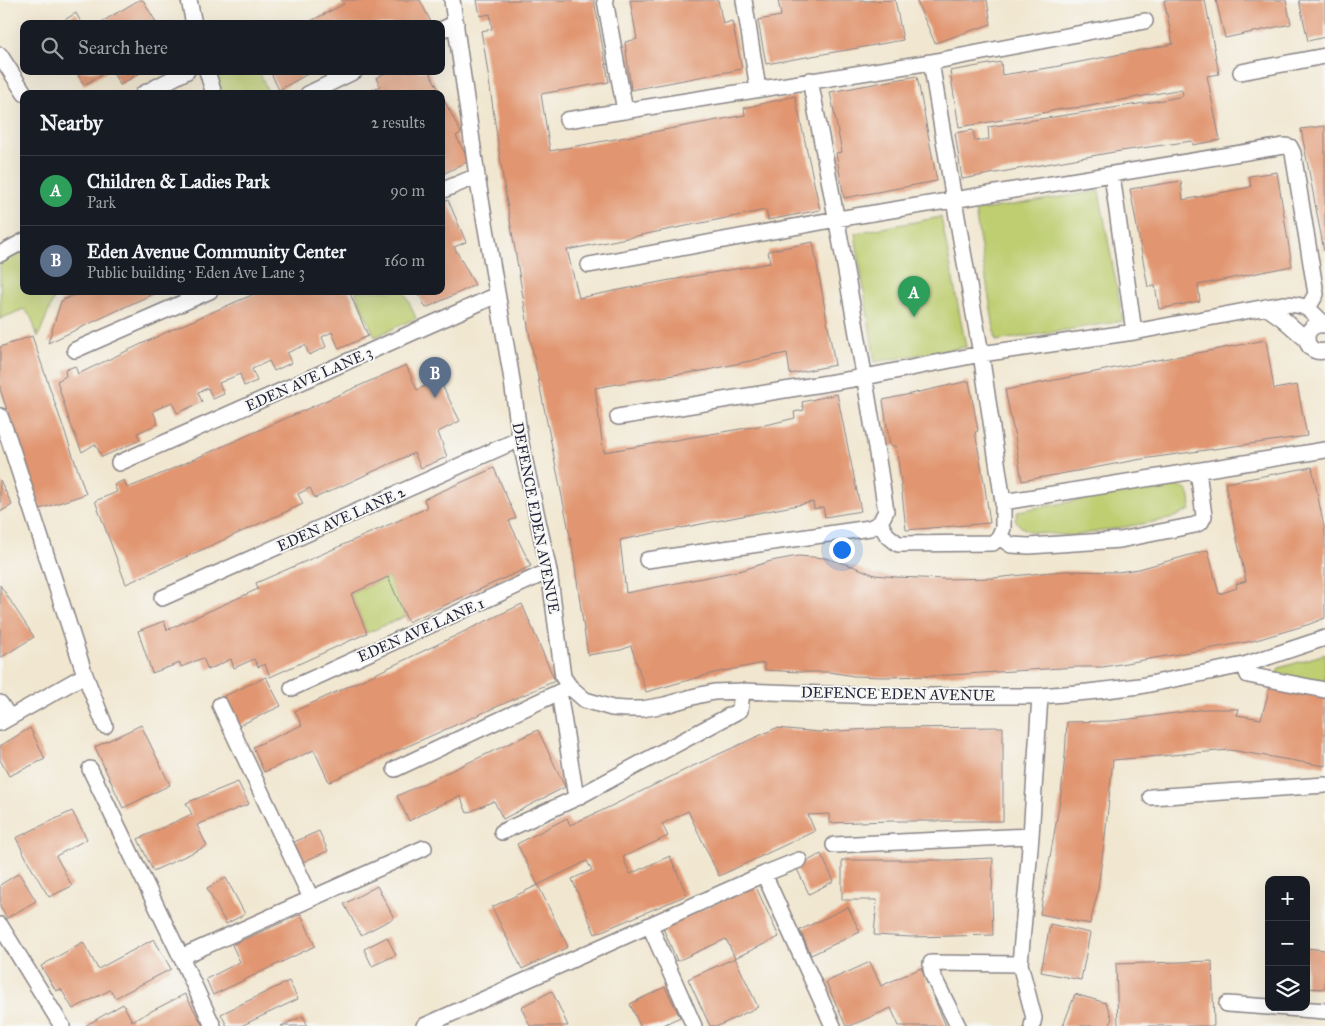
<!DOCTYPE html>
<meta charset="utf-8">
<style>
:root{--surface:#171b24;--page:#242831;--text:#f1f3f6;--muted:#9ea1a6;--line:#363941;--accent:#1f6fb2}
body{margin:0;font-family:"IM FELL Great Primer",serif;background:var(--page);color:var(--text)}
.controls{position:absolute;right:15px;bottom:15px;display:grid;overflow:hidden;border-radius:10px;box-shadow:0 5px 20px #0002}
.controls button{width:45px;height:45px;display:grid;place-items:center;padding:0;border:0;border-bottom:1px solid var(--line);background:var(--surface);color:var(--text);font:25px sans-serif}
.you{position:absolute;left:841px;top:549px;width:18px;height:18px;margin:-12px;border:4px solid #fff;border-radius:50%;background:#1a73e8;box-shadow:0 0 0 8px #1a73e833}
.badge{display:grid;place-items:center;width:32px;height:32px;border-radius:50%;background:var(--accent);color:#fff;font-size:16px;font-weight:700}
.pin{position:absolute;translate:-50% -41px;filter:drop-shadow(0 1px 2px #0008)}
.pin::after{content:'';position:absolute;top:26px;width:18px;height:15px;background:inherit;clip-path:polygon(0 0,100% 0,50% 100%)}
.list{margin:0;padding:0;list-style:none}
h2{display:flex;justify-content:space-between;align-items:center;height:65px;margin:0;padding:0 20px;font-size:21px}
h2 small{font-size:16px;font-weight:400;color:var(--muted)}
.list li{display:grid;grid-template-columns:32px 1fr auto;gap:15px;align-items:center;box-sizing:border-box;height:70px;padding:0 20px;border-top:1px solid var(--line)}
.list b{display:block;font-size:19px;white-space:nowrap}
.list p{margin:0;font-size:16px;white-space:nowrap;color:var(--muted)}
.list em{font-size:16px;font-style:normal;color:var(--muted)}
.icon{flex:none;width:28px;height:28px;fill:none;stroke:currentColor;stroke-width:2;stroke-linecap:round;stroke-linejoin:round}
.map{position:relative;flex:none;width:1325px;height:1026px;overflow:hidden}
.search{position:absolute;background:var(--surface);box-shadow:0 5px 20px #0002;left:20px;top:20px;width:425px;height:55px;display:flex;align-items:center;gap:12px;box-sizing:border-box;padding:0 18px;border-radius:10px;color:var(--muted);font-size:19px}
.panel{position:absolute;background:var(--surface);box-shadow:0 5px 20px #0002;left:20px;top:90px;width:425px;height:205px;border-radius:10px}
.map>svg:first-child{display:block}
.green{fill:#bece71;stroke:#707856}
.building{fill:#e19570}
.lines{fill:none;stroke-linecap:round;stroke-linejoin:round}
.minor-casing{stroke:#8a8486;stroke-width:18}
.minor{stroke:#fff;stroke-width:15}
.labels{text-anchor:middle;stroke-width:4;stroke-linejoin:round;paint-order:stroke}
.street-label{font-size:15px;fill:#22223b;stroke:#f6f6f2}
</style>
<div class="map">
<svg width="1325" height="1026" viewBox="0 0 1325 1026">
<rect width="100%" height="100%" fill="#f6f6f2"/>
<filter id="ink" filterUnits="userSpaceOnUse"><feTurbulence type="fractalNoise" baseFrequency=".02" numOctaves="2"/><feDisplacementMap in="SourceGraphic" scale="10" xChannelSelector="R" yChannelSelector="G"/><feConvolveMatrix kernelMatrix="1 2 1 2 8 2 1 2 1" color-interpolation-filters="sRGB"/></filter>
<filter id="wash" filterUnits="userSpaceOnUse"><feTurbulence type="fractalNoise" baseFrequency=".0096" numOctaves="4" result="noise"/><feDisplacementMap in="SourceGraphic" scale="20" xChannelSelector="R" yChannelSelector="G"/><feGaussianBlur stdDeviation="1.12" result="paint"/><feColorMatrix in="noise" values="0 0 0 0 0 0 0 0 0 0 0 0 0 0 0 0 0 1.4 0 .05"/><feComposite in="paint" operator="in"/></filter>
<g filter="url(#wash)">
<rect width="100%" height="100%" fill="#f1e7d0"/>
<path class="green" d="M215 71H259L269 94H220Z
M1099 191 1123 321 996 341 975 211Z
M941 217 966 347 875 362 855 233Z
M24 250V291H57L38 337 31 317 24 309 0 319V262Z
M355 291H404L416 318 375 337Z
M1172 484C1188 487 1192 494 1190 510L1170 519 1073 536 1031 532 1021 527 1015 520 1018 511Z
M388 577 406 616 367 633 351 594Z
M1325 654V685L1279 679 1277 673 1279 668Z"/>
<g id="blocks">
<path class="building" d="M139 0H143L157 24H98Z
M341 0H420L432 24H305L344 4Z
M477 0H594L609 82 541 94 550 151 745 115 744 108 795 96 820 210 768 220 766 210 567 250 579 298 665 281 770 263 768 251 813 242 835 365 790 374 787 353 708 370 633 381 595 388 602 441 604 452 770 424 795 418 794 412 804 410 802 402 837 394 861 511 825 517 823 507 814 509 813 502 620 540 626 593 743 570 771 561 798 556 825 558 852 566 875 575 896 577 945 579 994 578 1042 573 1065 571 1118 572 1139 569 1208 550 1219 594 1237 588 1236 584 1246 581 1225 483 1312 467 1325 532V618L1310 624 1253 641 1103 667H1077L934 676 882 677 854 676 829 672H799L765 670 764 663 714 673 646 692 631 646 621 650 588 655 583 623 572 546 530 338 504 185 485 53 481 31 492 29 490 14 480 16Z
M630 0H718L723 24 732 21 742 69 631 90 625 42 637 39Z
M778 0H864V1L895 0 903 40 858 48 766 64 758 20 781 16Z
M916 0H987L991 24 935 43Z
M1164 0H1205L1219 74 1207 76 1220 140 1193 145 1192 141 1114 152 962 179 955 133 973 130 975 141 989 139 988 127 1158 101 1183 96 1182 89 1084 107 1061 109 1033 115 959 127 950 71 1001 62 1002 75 1054 67 1173 44Z
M1216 0H1286L1291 24 1225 38Z
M1299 0H1325V37L1308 41Z
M76 13 82 24H58Z
M76 71H108L84 85Z
M112 71H143L120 85Z
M270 71H313L279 90Z
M389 71H429L441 94H363L380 86 376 78Z
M917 76 937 181 844 198 836 153 842 152 830 92Z
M441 94 461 133 456 136 469 161 441 175Z
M1325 126V251H1324L1301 129Z
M1277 172 1292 266 1198 285 1200 301 1159 309 1155 286 1148 287 1130 189 1181 181 1183 200 1251 187 1249 176Z
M448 200 466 242 454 247 475 285 426 308 417 291H441V203Z
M83 291H159L48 343 61 301Z
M261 291H349L368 336 339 349 332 332 322 337 326 347 309 355 305 345 287 353 291 363 274 371 269 361 252 369 257 381 244 386 240 374 219 383 224 394 213 399 208 388 198 392 202 402 177 413 172 402 153 411 158 424 137 433 140 440 102 457 95 444 82 452 69 420 57 381 66 376 65 370 75 366 78 374 171 330Z
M32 336 86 494 40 509 0 389V347Z
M1266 340 1274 389 1297 385 1307 436 1142 459 1022 481 1015 437 1005 390 1145 362 1192 354Z
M406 365 417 390 439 379 460 421 438 432 447 457 421 468 414 453 315 498 310 488 298 494 303 504 126 584 95 501 117 492 114 485 124 480 127 488 145 481Z
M969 381 978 431 975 432 985 488 990 523 906 530 900 474 896 446H890L883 400Z
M494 468 516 518 509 521 531 566 408 622 388 577 351 594 367 633 270 677 265 664 258 667 254 659 234 668 231 659 208 670 203 658 181 667 180 663 152 673 138 631 164 621 167 630 258 589 256 583 427 508 424 499Z
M0 480 12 505 0 512Z
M0 585 34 637 0 658Z
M522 604 555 681 381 758 329 782 314 750 264 772 253 747 302 725 295 711 373 675Z
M266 677 281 706 238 726 224 696Z
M1270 687 1325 696V766L1230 750 1113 760 1105 837 1097 895 1090 924 1040 914 1061 795 1065 756 1067 722 1111 721 1139 718 1205 709H1239L1237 715 1261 719Z
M141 725 170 785 123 808 95 747Z
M1003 727V821H890L829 823V814L808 815 815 831 719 876 688 811 662 824 668 836 623 857 630 874 670 856 687 895 595 934 572 879 592 870 587 861 538 885 517 844 567 818 570 825 601 811 693 766 776 728 819 732 890 728Z
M30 728 45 759 9 776 0 760V746Z
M538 730 565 787 503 819 494 801 467 813 460 796 429 810 409 821 397 796Z
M238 782 249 804 197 825 207 846 153 871 138 839 192 814 186 803Z
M72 811 87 839 56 856 72 886 49 897 32 869 16 838Z
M319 831 328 851 300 863 292 843Z
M821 854 834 881 809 894 796 867Z
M993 858 992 899 993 935 911 937 874 935 877 900H842V860H951Z
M19 873 36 901 7 918 0 907V885Z
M226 878 245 914 226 924 207 888Z
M538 885 568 947 522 969 492 907Z
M755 885 779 937 735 958 758 1007 718 1026H710L688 979 735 958 726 939 677 961 663 928Z
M377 886 394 918 361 935 344 904Z
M848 907 860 932 811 955 800 930Z
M301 914 315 946 213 995 206 979 240 962 232 945Z
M1050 924 1090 933 1081 980 1041 972Z
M387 937 396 955 372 966 364 949Z
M154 939 171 969 115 998 110 990 73 1009 61 989 56 991 41 966 83 942 98 969Z
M1306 948 1325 950V989L1306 988Z
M1212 961 1214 1026H1118L1116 964Z
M870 962 881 986 921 968 946 1026H899L891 1008 850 1026H846L826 982Z
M289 981 298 999 241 1026H227L221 1014Z
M665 987 680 1017 661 1026H640L630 1004Z
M552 991 568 1026H530L521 1007Z
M185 994 203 1026H85L123 1004 132 1021Z
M1075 994 1106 1003 1112 1018 1110 1026H1063Z
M303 1016 308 1026H281Z"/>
</g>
</g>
<g filter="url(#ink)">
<use href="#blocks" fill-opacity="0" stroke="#8a8486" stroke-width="1"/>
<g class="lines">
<g class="minor-casing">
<path id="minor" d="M189 0 194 24
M452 0 477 176 511 374 520 439 549 571 563 677 570 687 585 700 612 708 626 709H642L665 705 696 696 714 692 742 691 878 696H1040L1088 692 1140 686 1244 665 1325 638
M605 0 625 111
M744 0 758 89
M441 30 456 23
M0 55 25 94
M931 62 954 200 981 354 1003 502V528L999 537
M207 71 214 94
M1241 72 1325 56
M810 80C838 223 864 367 886 511L880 523 887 535 898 544 993 543 999 537 1011 545 1029 546 1120 540 1195 525 1201 522 1204 516 1198 471
M143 94 187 71
M308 94 355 71
M567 120 931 62 1145 21
M1112 175 1134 332
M441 191 477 176
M0 254 24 241
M589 265 837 219 1284 146 1290 147 1293 153 1316 294 1308 308
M1266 307 1283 319 1307 340
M1325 325C1301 321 1301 356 1325 351
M75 350 210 291
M0 416 9 440 85 675 105 726
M618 417 865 377 981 354 1134 332 1283 304C1307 304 1309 309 1325 325
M119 463 497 295
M1003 502 1325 450
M647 560 870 528 880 523
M162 598 520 439
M1244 665 1248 675 1325 690
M292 688 549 571
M559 692 576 798
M0 703 9 717
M220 705 311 898
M0 723 85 675
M90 769 181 957 213 1026
M395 769 570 687
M1151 797 1325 785
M502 832 576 798 740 710 742 691
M834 845 1031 836
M764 874 833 1026
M0 925 62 1026
M650 926 694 1026
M181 957 424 848
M1227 1004 1269 1007
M1274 1007 1325 1011
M424 1026 764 874 799 860
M958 1026 933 976 931 969V963L1020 964
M1032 1026 1034 1018 1020 964 1031 836 1040 696"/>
</g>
<use href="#minor" class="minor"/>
</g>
</g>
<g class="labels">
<g class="street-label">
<text transform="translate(309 379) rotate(-24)" y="5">EDEN AVE LANE 3</text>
<text transform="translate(536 518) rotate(79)" y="5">DEFENCE EDEN AVENUE</text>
<text transform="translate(341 519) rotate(-24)" y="5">EDEN AVE LANE 2</text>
<text transform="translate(421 630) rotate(-24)" y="5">EDEN AVE LANE 1</text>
<text transform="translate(898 694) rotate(1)" y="5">DEFENCE EDEN AVENUE</text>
</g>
</g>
</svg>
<div class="controls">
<button>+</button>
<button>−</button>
<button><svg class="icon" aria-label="layers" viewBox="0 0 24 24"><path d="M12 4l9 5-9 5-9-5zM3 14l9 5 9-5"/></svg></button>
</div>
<div class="you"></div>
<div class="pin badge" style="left:914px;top:317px;background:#2e9e5b">A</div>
<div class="pin badge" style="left:435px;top:398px;background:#5c6f8a">B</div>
<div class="search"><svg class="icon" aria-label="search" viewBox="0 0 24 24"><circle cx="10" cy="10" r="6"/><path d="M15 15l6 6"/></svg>Search here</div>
<section class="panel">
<h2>Nearby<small>2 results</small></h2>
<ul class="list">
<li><span class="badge" style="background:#2e9e5b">A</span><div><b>Children &amp; Ladies Park</b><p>Park</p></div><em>90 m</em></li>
<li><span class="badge" style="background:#5c6f8a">B</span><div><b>Eden Avenue Community Center</b><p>Public building · Eden Ave Lane 3</p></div><em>160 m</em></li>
</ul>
</section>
</div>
